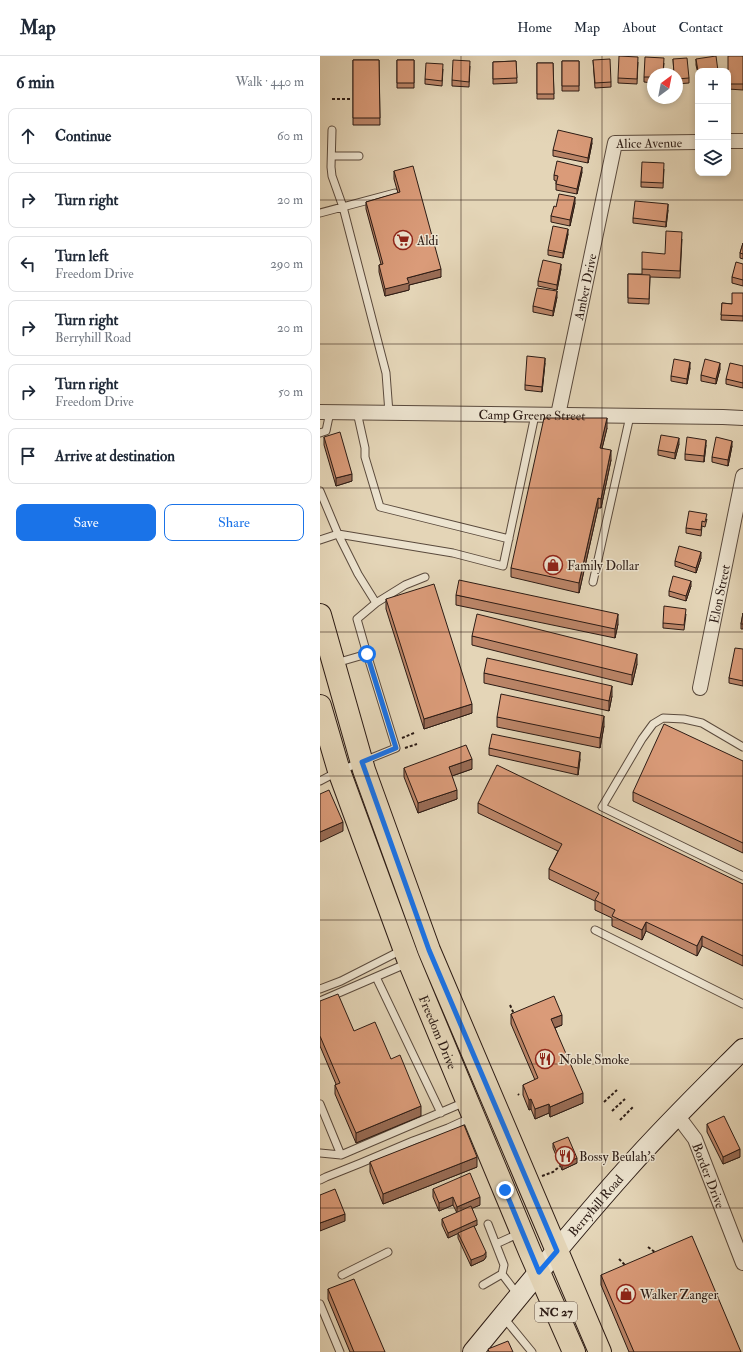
<!DOCTYPE html>
<meta charset="utf-8">
<style>
:root{--surface:#fff;--page:#f2f2f3;--text:#1f2937;--muted:#747a83;--line:#e0e1e3;--accent:#1a73e8}
body{margin:0;font-family:"IM FELL Double Pica",serif;background:var(--page);color:var(--text)}
.controls{position:absolute;right:12px;top:12px;display:grid;overflow:hidden;border-radius:8px;box-shadow:0 2px 6px #0003}
.controls button{width:36px;height:36px;display:grid;place-items:center;padding:0;border:0;border-bottom:1px solid var(--line);background:var(--surface);color:var(--text);font:20px sans-serif}
.compass{position:absolute;left:327px;top:12px;width:36px;height:36px;border-radius:50%;background:var(--surface);box-shadow:0 2px 6px #0003;rotate:32deg}
.stop{position:absolute;width:12px;height:12px;margin:-9px;border:3px solid #1a73e8;border-radius:50%;background:#fff}
.stop.end{background:#1a73e8;border-color:#fff;box-shadow:0 1px 4px #0008}
.list{margin:0;padding:0;list-style:none}
h2{display:flex;justify-content:space-between;align-items:center;height:52px;margin:0;padding:0 16px;font-size:17px}
h2 small{font-size:13px;font-weight:400;color:var(--muted)}
.list li{display:grid;grid-template-columns:26px 1fr auto;gap:12px;align-items:center;box-sizing:border-box;height:56px;margin:0 8px 8px;padding:0 8px;border:1px solid var(--line);border-radius:8px}
.list b{display:block;font-size:15px;white-space:nowrap}
.list p{margin:0;font-size:13px;white-space:nowrap;color:var(--muted)}
.list em{font-size:13px;font-style:normal;color:var(--muted)}
.actions{display:flex;gap:8px;padding:12px 16px}
.actions a{flex:1;padding:9px 0;border:1px solid var(--accent);border-radius:8px;text-align:center;font-size:14px;color:var(--accent)}
.actions .main{background:var(--accent);color:#fff}
.icon{flex:none;width:22px;height:22px;fill:none;stroke:currentColor;stroke-width:2;stroke-linecap:round;stroke-linejoin:round}
.map{position:relative;flex:none;width:423px;height:1296px;overflow:hidden}
header{display:flex;align-items:center;gap:24px;box-sizing:border-box;height:56px;padding:0 20px;background:var(--surface);border-bottom:1px solid var(--line)}
header strong{font-size:19px}
nav{display:flex;gap:22px;margin-inline-start:auto;font-size:14px}
main{display:flex}
aside{flex:1;background:var(--surface)}
.map>svg:first-child{display:block}
.lines{fill:none;stroke-linecap:round;stroke-linejoin:round}
.lane-casing{stroke:#5a4a3d;stroke-width:9}
.street-casing{stroke:#5a4a3d;stroke-width:16}
.secondary-casing{stroke:#2c1b14;stroke-width:22}
.primary-casing{stroke:#2c1b14;stroke-width:24}
.path{stroke:#2c1b14;stroke-width:2;stroke-dasharray:3 2;stroke-linecap:butt}
.lane{stroke:#ede4d0;stroke-width:7}
.street{stroke:#ede4d0;stroke-width:14}
.secondary{stroke:#ede4d0;stroke-width:20}
.primary{stroke:#e4d5b7;stroke-width:22}
.wall{fill:#bb8568;stroke:#2c1b14}
.shaded-wall{fill:#996c55;stroke:#2c1b14}
.building{fill:#da9b79;stroke:#2c1b14}
.route{stroke:#1a73e8;stroke-width:5}
.grid{fill:none;stroke:#2c1b14;stroke-width:1;stroke-opacity:0.55}
.labels{text-anchor:middle;stroke-width:3;stroke-linejoin:round;paint-order:stroke}
.shield{fill:#ede4d0;stroke:#66574c;stroke-width:1}
.shield-label{font-size:12px;font-weight:bold;fill:#2c1b14}
.street-label{font-size:13px;fill:#2c1b14;stroke:#ede4d0}
.poi-label{font-size:13px;fill:#2c1b14;stroke:#ede4d0;text-anchor:start}
</style>
<header>
<strong>Map</strong>
<nav><a>Home</a><a>Map</a><a>About</a><a>Contact</a></nav>
</header>
<main>
<aside>
<h2>6 min<small>Walk · 440 m</small></h2>
<ul class="list">
<li><svg class="icon" aria-label="ahead" viewBox="0 0 24 24"><path d="M12 20V5M6 11l6-6 6 6"/></svg><div><b>Continue</b></div><em>60 m</em></li>
<li><svg class="icon" aria-label="right" viewBox="0 0 24 24"><path d="M7 20v-9h11M14 6l5 5-5 5"/></svg><div><b>Turn right</b></div><em>20 m</em></li>
<li><svg class="icon" aria-label="left" viewBox="0 0 24 24"><path d="M17 20v-9H6M10 6l-5 5 5 5"/></svg><div><b>Turn left</b><p>Freedom Drive</p></div><em>290 m</em></li>
<li><svg class="icon" aria-label="right" viewBox="0 0 24 24"><path d="M7 20v-9h11M14 6l5 5-5 5"/></svg><div><b>Turn right</b><p>Berryhill Road</p></div><em>20 m</em></li>
<li><svg class="icon" aria-label="right" viewBox="0 0 24 24"><path d="M7 20v-9h11M14 6l5 5-5 5"/></svg><div><b>Turn right</b><p>Freedom Drive</p></div><em>50 m</em></li>
<li><svg class="icon" aria-label="arrive" viewBox="0 0 24 24"><path d="M6 21V4h12l-3 4 3 4H6"/></svg><div><b>Arrive at destination</b></div></li>
</ul>
<div class="actions"><a class="main">Save</a><a>Share</a></div>
</aside>
<div class="map">
<svg width="423" height="1296" viewBox="0 0 423 1296">
<rect width="100%" height="100%" fill="#e4d5b7"/>
<filter id="stains"><feTurbulence type="fractalNoise" baseFrequency=".005" numOctaves="4"/><feColorMatrix values="0 0 0 0 .2 0 0 0 0 .09 0 0 0 0 .02 0 0 0 .5 -.17"/></filter>
<radialGradient id="worn" r=".72"><stop offset=".6" stop-color="#630" stop-opacity="0"/><stop offset="1" stop-color="#630" stop-opacity=".3"/></radialGradient>
<g class="lines">
<g class="lane-casing">
<path id="lane" d="M12 74 11 111 12 120 23 151 66 317 69 357
M12 100H39
M0 157 75 137
M37 356 45 392V401L60 451 189 483
M0 377 6 375 10 356
M0 435 18 478 133 497 183 510 215 359
M0 484 18 478 38 518 56 547
M273 526 310 360
M47 598 37 563 56 547 85 529 105 521
M423 691 382 667 364 663 343 662 333 668 322 683 282 751 423 820
M0 725 19 715 76 692 47 598 16 607
M275 874 423 948
M56 921 121 1057
M0 933 21 925 82 894
M0 945 88 907
M0 1048 21 1099
M0 1097 21 1099 145 1046
M0 1124 6 1121 41 1107 93 1085 128 1072 152 1061
M176 1188 200 1177
M182 1218 198 1239
M22 1219 68 1196
M163 1229 182 1218 184 1209 168 1168
M0 1248 20 1296
M184 1262 212 1296"/>
</g>
<g class="street-casing">
<g id="street">
<path d="M408 85H423"/>
<path id="s1" d="M0 356 403 361 423 362"/>
<path id="s2" d="M238 359 295 87 378 86"/>
<path id="s3" d="M380 632 423 420"/>
<path id="s4" d="M357 1059 375 1083 423 1207"/>
</g>
</g>
<g class="secondary-casing">
<g id="secondary">
<path id="s5" d="M153 1296C204 1234 254 1172 307 1113 344 1071 384 1032 423 993"/>
</g>
</g>
<g class="primary-casing">
<g id="primary">
<path d="M0 559 44 714 109 894 280 1296"/>
<path id="s6" d="M0 650 19 715 88 903 210 1196 254 1296"/>
</g>
</g>
<path class="path" d="M12 43H30
M82 682 94 677
M85 692 97 688
M190 949 194 958
M198 1038 199 1039
M284 1046 297 1034
M292 1055 305 1043
M300 1064 313 1051
M222 1120 233 1116 240 1110
M328 1191 336 1197
M299 1203 306 1210"/>
<use href="#lane" class="lane"/>
<use href="#street" class="street"/>
<use href="#secondary" class="secondary"/>
<use href="#primary" class="primary"/>
</g>
<path class="wall" d="M423 0V34L408 33V15Z
M353 3 369 22V27L357 28V18H354Z
M376 3 378 15V18L376 9Z
M33 4H59L60 69H33Z
M77 4H94V32H77Z
M273 4 291 26V31L275 32Z
M196 5 197 27 173 28V6Z
M242 5H259V35H242Z
M318 6 317 28 298 27V22Z
M217 7H233L234 43H217Z
M344 7 343 18H333V27L324 26V21Z
M150 10 149 31 132 30V24Z
M123 13 122 30 105 28V23Z
M272 87 268 107 233 100V94Z
M344 113 343 132 321 131V126Z
M74 115 121 221 89 229V234L65 240 59 216V209L61 208 46 153V146L78 137 74 123Z
M262 116 257 138 236 134V125L234 124V119Z
M255 147 250 170 231 166V160L236 151Z
M348 154 346 171 313 167V162Z
M248 178 243 202 228 199V194Z
M362 183 360 222 330 221 329 248 308 247V218H322V213L345 198Z
M423 187V203L420 202V197Z
M423 208V230L412 227V221Z
M241 213 237 234 218 230V225Z
M423 237V265L401 264 402 247 412 248Z
M237 241 233 260 213 256V250Z
M225 307 222 336 205 334V329Z
M423 310V332L406 328V323Z
M370 312 367 328 351 325V320Z
M400 313 396 328 381 325V319Z
M287 372 282 392 291 404 281 452H278L259 537 191 521V512Z
M4 381 32 425 16 430 4 389Z
M359 388 355 403 338 399V394Z
M386 389 384 406 365 404V398Z
M412 390 408 410 392 406V401Z
M387 463 385 471 382 470 381 480 366 477V472Z
M381 502 376 517 355 510V505Z
M371 530 366 545 349 540V535Z
M136 539 298 568 295 582 136 549Z
M66 543 152 657 104 673 66 553Z
M423 557V573H421V568Z
M366 558 364 574 343 572V567Z
M152 580 317 608 312 629 152 589Z
M423 593V630L409 627V622Z
M164 617 292 640 289 655 164 627Z
M177 661 284 670 280 692 177 671Z
M169 692 260 703 258 719 169 699Z
M423 705V797L313 745V736Z
M84 712 152 713 132 720 137 743 98 757 84 721Z
M158 747 423 828V910L382 890 377 900 326 875 322 884 292 870V862L275 854V845L229 823V813L238 795 158 757Z
M0 945 34 975 71 1003 101 1060 36 1087 15 1038V1029L16 1028 0 990Z
M191 958 242 969 235 972 263 1047 230 1061 229 1057 215 1063 211 1053 209 1054 203 1039V1029L215 1024 191 968Z
M387 1068 420 1101 403 1108 387 1076Z
M233 1087 257 1107 242 1114 233 1092Z
M50 1106 157 1111 63 1148 50 1116Z
M113 1133 160 1149 152 1152 157 1169 154 1170 166 1201 164 1204 151 1210 138 1182V1177L128 1182 122 1169V1163L137 1157 133 1149 119 1155 113 1141Z
M281 1219 421 1296H309L281 1229Z
M8 1233 65 1296H30L8 1243Z"/>
<path class="shaded-wall" d="M272 82V87L268 107V102Z
M262 111V116L257 138V133Z
M255 141V147L250 170V164Z
M348 148V154L346 171V166Z
M248 173V178L243 202V197Z
M241 208V213L237 234V229Z
M121 213V221L89 229V234L65 240V233L87 222Z
M237 235V241L233 260V255Z
M225 302V307L222 336V331Z
M370 306V312L367 328V323Z
M400 307V313L396 328V323Z
M287 362V372L280 401V392Z
M359 382V388L355 403V397Z
M386 384V389L384 406V400Z
M412 385V390L408 410V404Z
M291 394V404L281 452V443Z
M32 418V425L16 430V422Z
M278 442V452L259 537V527Z
M381 496V502L376 517V512Z
M371 525V530L366 545V540Z
M298 558V568L295 582V573Z
M317 598V608L312 629V619Z
M292 630V640L289 655V645Z
M152 648V657L104 673V663Z
M284 660V670L280 692V682Z
M260 696V703L258 719V712Z
M152 703V713L129 721V711Z
M137 734V743L98 757V747Z
M23 766V775L0 786V776Z
M326 866V875L322 884V874Z
M382 880V890L377 900V890Z
M242 959V969L231 973V963Z
M263 1037V1047L230 1061V1051Z
M211 1043V1053L209 1054V1044Z
M229 1048V1057L215 1063V1053Z
M101 1050V1060L36 1087V1077Z
M420 1093V1101L403 1108V1101Z
M157 1101V1111L63 1148V1138Z
M257 1102V1107L242 1114V1109Z
M133 1141V1149L119 1155V1147Z
M160 1141V1149L137 1159V1151Z
M25 1158V1165L0 1175V1167Z
M157 1164V1169L128 1182V1177Z
M166 1196V1201L164 1204 151 1210V1204Z"/>
<path class="building" d="M299 0 318 1 317 23 298 22Z
M396 0 398 15H378L376 3Z
M408 0H423V28H408Z
M325 1 344 2 343 18H333V21H324Z
M367 2 369 22 357 23V18H354L353 3Z
M290 3 291 26 275 27 273 4Z
M33 4H59L60 62H33Z
M77 4H94V27H77Z
M133 4 150 5 149 26 132 24Z
M196 5 197 22 173 23V6Z
M242 5H259V30H242Z
M106 7 123 8 122 25 105 23Z
M217 7H233L234 38H217Z
M238 74 272 82 268 102 233 94Z
M237 105 262 111 257 133 236 128 238 120 234 119Z
M322 106 344 107 343 127 321 126Z
M93 110 121 213 87 222 89 227 65 233 59 209 63 208 46 146 80 136 74 115Z
M239 138 255 141 250 164 231 160 234 150 236 151Z
M315 145 348 148 346 166 313 162Z
M233 170 248 173 243 197 228 194Z
M346 175 362 176 360 215 322 213V196L345 198Z
M423 187V198L420 197Z
M223 204 241 208 237 229 218 225Z
M416 206 423 208V224L412 221Z
M308 218 330 219 329 243 308 242Z
M217 232 237 235 233 255 213 250Z
M412 237H423V260L401 259 402 247 412 248Z
M207 300 225 302 222 331 205 329Z
M354 303 370 306 367 323 351 320Z
M385 303 400 307 396 323 381 319Z
M410 307 423 310V327L406 323Z
M224 362H287L280 392 291 394 281 443 278 442 259 527 191 512Z
M20 376 32 418 16 422 4 381Z
M341 379 359 382 355 397 338 394Z
M367 381 386 384 384 400 365 398Z
M396 381 412 385 408 404 392 401Z
M369 455 387 458 385 466 382 465 381 474 366 472Z
M359 490 381 496 376 512 355 505Z
M353 520 371 525 366 540 349 535Z
M139 524 298 558 295 573 136 539Z
M114 528 152 648 104 663 66 543Z
M344 550 366 553 364 569 343 567Z
M423 557V568H421Z
M157 558 317 598 312 619 152 580Z
M415 592 423 593V625L409 622Z
M167 602 292 630 289 645 164 617Z
M181 638 284 660 280 682 177 661Z
M344 668 423 705V787L313 736Z
M172 678 260 696 258 712 169 692Z
M146 689 152 703 129 711 137 734 98 747 84 712Z
M177 709 423 828V900L382 880 377 890 326 866 322 874 292 860 295 854 275 844 279 837 229 813 242 788 158 747Z
M9 734 23 766 0 776V738Z
M18 938 34 975 55 966 71 1003 80 999 101 1050 36 1077 15 1029 20 1027 0 980V945Z
M234 940 242 959 231 963 263 1037 230 1051 229 1048 215 1053 211 1043 209 1044 203 1029 218 1022 191 958Z
M404 1060 420 1093 403 1101 387 1068Z
M144 1069 157 1101 63 1138 50 1106Z
M248 1081 257 1102 242 1109 233 1087Z
M150 1117 160 1141 137 1151 133 1141 119 1147 113 1133Z
M15 1133 25 1158 0 1167V1139Z
M151 1150 157 1164 128 1177 122 1163Z
M154 1170 166 1196 164 1199 151 1204 138 1177Z
M372 1180 421 1296H314L281 1219Z
M34 1223 65 1296H34L8 1233Z
M188 1285 193 1296H169L168 1293Z"/>
<g class="lines">
<path class="route" d="M47 598 76 692 42 706 109 894 237 1195 219 1216 185 1134"/>
</g>
<path class="grid" d="M141 0V1296M282 0V1296M0 144H423M0 288H423M0 432H423M0 576H423M0 720H423M0 864H423M0 1008H423M0 1152H423"/>
<defs>
<g id="supermarket-ring" transform="scale(1)"><circle r="9.5" fill="#ede4d0" stroke="#8f2418" stroke-width="1.5"/><path d="M-6-5.5h2.5l.6 2H6L4.5 2H-2.5L-4.4-4H-6ZM-1.5 3.2a1.3 1.3 0 1 0 .1 0ZM3 3.2a1.3 1.3 0 1 0 .1 0Z" fill="#8f2418"/></g>
<g id="shop-ring" transform="scale(1)"><circle r="9.5" fill="#ede4d0" stroke="#8f2418" stroke-width="1.5"/><path d="M-5-2.5h2.3a2.7 3.5 0 0 1 5.4 0H5L5.5 6h-11ZM-1.5-2.5h3a1.5 2.3 0 0 0-3 0Z" fill="#8f2418"/></g>
<g id="restaurant-ring" transform="scale(1)"><circle r="9.5" fill="#ede4d0" stroke="#8f2418" stroke-width="1.5"/><path d="M-5-6h1v4h1v-4h1v4h1v-4h1v5L-1.5 .5V6h-2V.5L-5-1ZM5-6V6H3V1.5H1.5Q1.5-4 5-6Z" fill="#8f2418"/></g>
</defs>
<g fill-rule="evenodd">
<use href="#supermarket-ring" x="83" y="184"/>
<use href="#shop-ring" x="233" y="509"/>
<use href="#restaurant-ring" x="225" y="1003"/>
<use href="#restaurant-ring" x="245" y="1100"/>
<use href="#shop-ring" x="306" y="1238"/>
</g>
<g class="labels">
<rect class="shield" x="215" y="1246" width="42" height="20" rx="3"/>
<g class="shield-label">
<text x="236" y="1260">NC 27</text>
</g>
<g class="street-label">
<text dy="5" stroke="none"><textPath href="#s2" startOffset="312">Alice Avenue</textPath></text>
<text dy="5" stroke="none"><textPath href="#s2" startOffset="131">Amber Drive</textPath></text>
<text dy="5" stroke="none"><textPath href="#s1" startOffset="212">Camp Greene Street</textPath></text>
<text dy="5" stroke="none"><textPath href="#s3" startOffset="96">Elon Street</textPath></text>
<text dy="5" stroke="none"><textPath href="#s6" startOffset="347">Freedom Drive</textPath></text>
<text dy="5" stroke="none"><textPath href="#s4" startOffset="69">Border Drive</textPath></text>
<text dy="5" stroke="none"><textPath href="#s5" startOffset="191">Berryhill Road</textPath></text>
</g>
<g class="poi-label">
<text x="97" y="189">Aldi</text>
<text x="247" y="514">Family Dollar</text>
<text x="239" y="1008">Noble Smoke</text>
<text x="259" y="1105">Bossy Beulah's</text>
<text x="320" y="1243">Walker Zanger</text>
</g>
</g>
<rect width="100%" height="100%" filter="url(#stains)"/>
<rect width="100%" height="100%" fill="url(#worn)"/>
</svg>
<div class="controls">
<button>+</button>
<button>−</button>
<button><svg class="icon" aria-label="layers" viewBox="0 0 24 24"><path d="M12 4l9 5-9 5-9-5zM3 14l9 5 9-5"/></svg></button>
</div>
<svg class="compass" viewBox="-18 -18 36 36"><path d="M0-13l5 13h-10z" fill="#e53935"/><path d="M0 13l5-13h-10z" fill="#747a83"/></svg>
<div class="stop" style="left:47px;top:598px"></div>
<div class="stop end" style="left:185px;top:1134px"></div>
</div>
</main>
